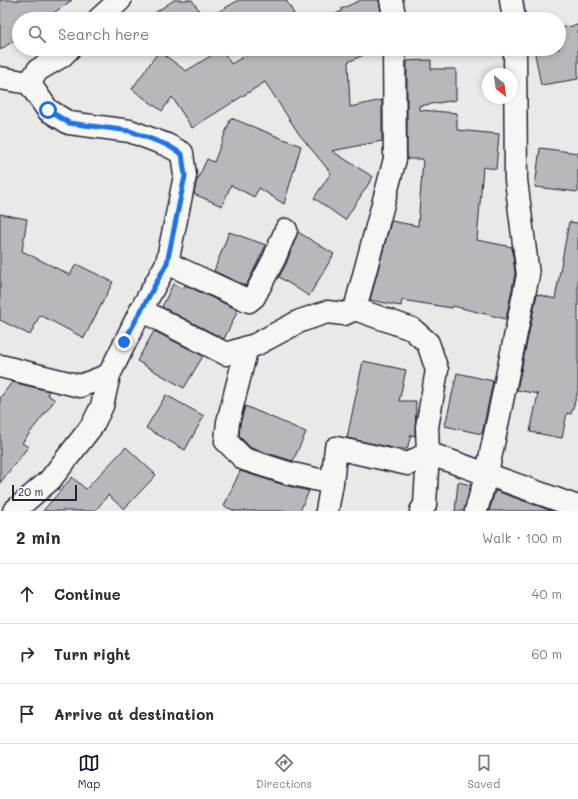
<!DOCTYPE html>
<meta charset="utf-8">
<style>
:root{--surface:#fff;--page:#f7f7f7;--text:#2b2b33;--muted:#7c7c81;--line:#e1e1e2;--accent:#111827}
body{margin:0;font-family:Mali,sans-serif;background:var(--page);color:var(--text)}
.compass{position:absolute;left:482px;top:68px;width:36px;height:36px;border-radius:50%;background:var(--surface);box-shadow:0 2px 6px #0003;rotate:151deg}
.scale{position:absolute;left:12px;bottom:10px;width:65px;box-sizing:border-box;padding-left:4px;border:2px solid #22223b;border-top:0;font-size:11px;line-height:14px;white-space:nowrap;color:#22223b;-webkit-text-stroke:3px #f6f6f2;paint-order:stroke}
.stop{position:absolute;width:12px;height:12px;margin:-9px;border:3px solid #1a73e8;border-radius:50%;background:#fff}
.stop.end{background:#1a73e8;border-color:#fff;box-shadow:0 1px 4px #0008}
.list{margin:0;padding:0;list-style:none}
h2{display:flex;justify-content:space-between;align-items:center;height:52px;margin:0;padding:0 16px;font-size:17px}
h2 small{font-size:13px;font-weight:400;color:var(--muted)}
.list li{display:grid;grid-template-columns:26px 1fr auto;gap:12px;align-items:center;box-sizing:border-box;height:60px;padding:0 16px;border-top:1px solid var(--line)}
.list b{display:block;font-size:15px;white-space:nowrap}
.list em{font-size:13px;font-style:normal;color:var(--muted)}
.icon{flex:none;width:22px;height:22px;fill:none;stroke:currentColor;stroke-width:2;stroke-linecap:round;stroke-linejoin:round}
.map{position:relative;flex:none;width:578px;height:511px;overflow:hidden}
.search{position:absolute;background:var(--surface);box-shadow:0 2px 6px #0003;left:12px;right:12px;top:12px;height:44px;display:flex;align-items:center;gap:10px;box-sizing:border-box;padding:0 14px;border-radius:22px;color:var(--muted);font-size:15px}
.sheet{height:232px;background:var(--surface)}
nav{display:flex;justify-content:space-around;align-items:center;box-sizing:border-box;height:56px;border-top:1px solid var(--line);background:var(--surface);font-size:11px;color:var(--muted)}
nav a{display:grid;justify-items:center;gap:2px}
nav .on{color:var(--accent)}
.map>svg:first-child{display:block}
.building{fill:#b8b8bc;stroke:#22223b}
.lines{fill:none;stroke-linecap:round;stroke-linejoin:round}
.minor-casing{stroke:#22223b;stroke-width:25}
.minor{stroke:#f6f6f2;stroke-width:22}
.route{stroke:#1a73e8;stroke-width:5}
</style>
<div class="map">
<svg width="578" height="511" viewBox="0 0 578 511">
<rect width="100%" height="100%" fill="#e9e9e7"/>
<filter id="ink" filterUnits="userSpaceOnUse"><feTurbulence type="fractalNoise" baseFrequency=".025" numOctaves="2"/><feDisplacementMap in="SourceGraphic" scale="8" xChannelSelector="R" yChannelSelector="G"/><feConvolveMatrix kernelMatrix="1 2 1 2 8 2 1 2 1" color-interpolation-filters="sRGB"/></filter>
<g filter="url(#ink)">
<path class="building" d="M0 0H72L45 19H19V37L0 50Z
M174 0H192L205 19H146Z
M239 0H286L297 19H206Z
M361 0H379L382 18 379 19H324L342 11 341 9Z
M578 25V79L541 85 534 49H559V28Z
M222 49 231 64 257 49H375V50L348 62 350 107 382 100V141L332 151 373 177 345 220 314 198 331 173 299 134 265 82 192 128 172 97 162 111 132 89 159 51 186 71Z
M431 60V69H456V100L419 106V110L457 113V130L499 134 496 169 483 167 477 240 512 247 515 274 506 319 453 306 452 308 402 300 401 306 370 300 391 221 418 226 423 159H407V61Z
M231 118 301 146 284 204 259 188 254 197 231 185 222 206 194 194 196 183 207 159 214 162Z
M540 148 578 153V192L535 187Z
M0 214 27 219 22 251 70 275 76 264 113 282 84 338 40 315 30 335 0 320Z
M569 222 578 223V391L571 414 567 413 562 438 530 432 538 394 517 390 537 294 555 299Z
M229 232 266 245 246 286 214 271Z
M298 232 334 254 309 296 279 277 286 264Z
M173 284 183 289 185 285 238 310 224 339 162 307Z
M154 331 203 356 184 388 137 361Z
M363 361 406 370 399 401H416L415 436 411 435 407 449H397L347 438Z
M457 373 493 381 482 434 445 426Z
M12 382 49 391 47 394 55 400 22 443 28 447 0 483V398Z
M166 395 204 416 185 450 146 428Z
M245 406 306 432 293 461 251 448 239 436 240 424Z
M126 447 156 475 124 509 108 495 95 511H43L72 477 86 489Z
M240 471 284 485 309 491 300 511H235L224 506Z
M458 482 471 485 464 511H455Z
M495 491H496L552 511H489Z"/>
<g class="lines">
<g class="minor-casing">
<path id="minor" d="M391 0 395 19
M511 0 514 19
M99 19 120 0
M0 78 29 83 48 110 69 123 130 131 167 145 182 153 185 176 167 263 141 310 109 375 102 406 92 426 50 480 14 511
M29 83 38 70 62 56 69 49
M167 263 249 301 254 297 274 259 286 230
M355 309 412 329 428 343 437 370 427 427 428 453 425 505 421 511
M141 310 226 354 255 345 300 321 327 312 344 314 355 309 395 159 394 49
M247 347 228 422 226 441 244 459 288 473 332 483
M0 366 80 386 109 375
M327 511 332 483 336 448 408 464 428 453 578 507
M476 511 487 473 528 275 516 180 515 49"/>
</g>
<use href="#minor" class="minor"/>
</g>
</g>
<g class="lines" filter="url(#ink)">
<path class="route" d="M48 110 69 123 130 131 167 145 182 154 185 176 167 263 124 342"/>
</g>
</svg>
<svg class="compass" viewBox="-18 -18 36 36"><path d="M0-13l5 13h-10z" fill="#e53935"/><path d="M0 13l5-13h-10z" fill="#7c7c81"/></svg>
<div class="scale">20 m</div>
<div class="stop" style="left:48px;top:110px"></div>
<div class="stop end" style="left:124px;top:342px"></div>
<div class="search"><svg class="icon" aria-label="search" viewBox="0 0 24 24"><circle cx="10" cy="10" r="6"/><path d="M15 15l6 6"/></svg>Search here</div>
</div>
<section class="sheet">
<h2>2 min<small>Walk · 100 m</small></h2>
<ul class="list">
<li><svg class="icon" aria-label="ahead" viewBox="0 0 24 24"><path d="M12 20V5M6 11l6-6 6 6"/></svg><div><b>Continue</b></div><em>40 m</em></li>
<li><svg class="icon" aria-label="right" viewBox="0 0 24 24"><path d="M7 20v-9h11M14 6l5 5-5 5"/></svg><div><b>Turn right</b></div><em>60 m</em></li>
<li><svg class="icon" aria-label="arrive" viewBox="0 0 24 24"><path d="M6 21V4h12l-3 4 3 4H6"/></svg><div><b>Arrive at destination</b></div></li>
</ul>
</section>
<nav>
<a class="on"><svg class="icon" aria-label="map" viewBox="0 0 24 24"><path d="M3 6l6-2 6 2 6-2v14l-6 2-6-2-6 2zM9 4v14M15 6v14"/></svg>Map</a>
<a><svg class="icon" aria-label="directions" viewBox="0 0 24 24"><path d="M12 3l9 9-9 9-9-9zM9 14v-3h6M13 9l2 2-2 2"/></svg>Directions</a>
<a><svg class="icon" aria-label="saved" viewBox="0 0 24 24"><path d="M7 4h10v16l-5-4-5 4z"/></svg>Saved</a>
</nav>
